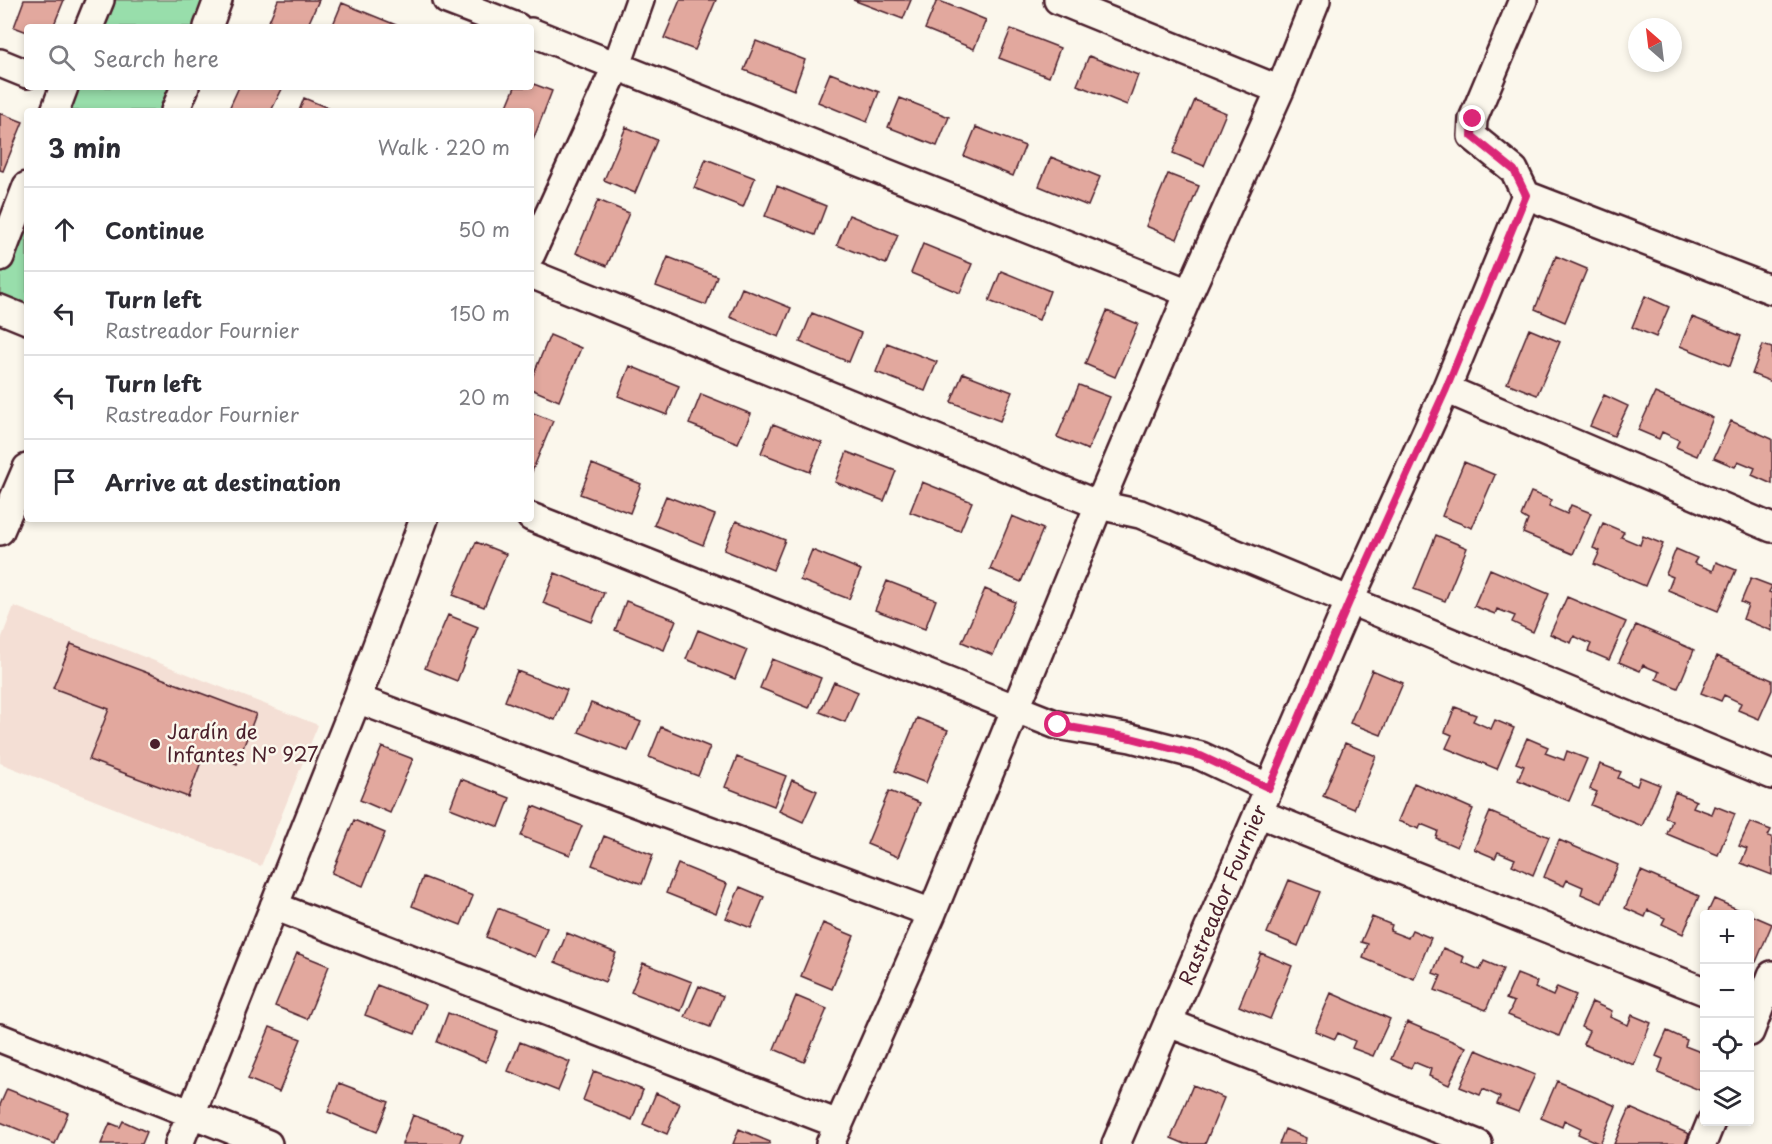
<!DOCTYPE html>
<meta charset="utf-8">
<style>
:root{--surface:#fff;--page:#f7f7f7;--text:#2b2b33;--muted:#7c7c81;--line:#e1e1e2}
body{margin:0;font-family:"Playpen Sans",sans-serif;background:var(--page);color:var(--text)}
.controls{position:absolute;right:18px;bottom:18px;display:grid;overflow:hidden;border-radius:6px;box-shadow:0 3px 9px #0003}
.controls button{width:54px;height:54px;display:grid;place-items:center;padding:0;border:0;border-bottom:2px solid var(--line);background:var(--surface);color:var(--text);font:30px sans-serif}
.compass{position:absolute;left:1628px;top:18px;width:54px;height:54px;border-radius:50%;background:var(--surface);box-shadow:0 3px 9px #0003;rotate:332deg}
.stop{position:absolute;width:18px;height:18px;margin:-14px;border:4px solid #db2777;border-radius:50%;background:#fff}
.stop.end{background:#db2777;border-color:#fff;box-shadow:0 2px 6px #0008}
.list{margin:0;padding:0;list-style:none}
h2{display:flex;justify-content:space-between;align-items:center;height:78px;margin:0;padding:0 24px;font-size:26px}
h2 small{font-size:20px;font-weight:400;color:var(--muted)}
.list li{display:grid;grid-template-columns:39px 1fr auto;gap:18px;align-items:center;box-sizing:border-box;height:84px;padding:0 24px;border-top:2px solid var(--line)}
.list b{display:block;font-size:22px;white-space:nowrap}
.list p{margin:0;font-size:20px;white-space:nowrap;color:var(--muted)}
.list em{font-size:20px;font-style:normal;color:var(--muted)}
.icon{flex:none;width:33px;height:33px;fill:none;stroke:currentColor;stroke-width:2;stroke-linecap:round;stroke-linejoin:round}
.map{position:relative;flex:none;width:1772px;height:1144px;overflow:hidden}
.search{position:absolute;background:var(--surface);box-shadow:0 3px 9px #0003;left:24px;top:24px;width:510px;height:66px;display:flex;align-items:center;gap:15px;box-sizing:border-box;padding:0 21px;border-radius:6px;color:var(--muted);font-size:22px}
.panel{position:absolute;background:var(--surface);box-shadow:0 3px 9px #0003;left:24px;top:108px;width:510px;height:414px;border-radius:6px}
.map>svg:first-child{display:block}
.built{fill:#f4dfd5}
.green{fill:#98deab;stroke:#717e6b;stroke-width:1.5}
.building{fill:#e2a89e;stroke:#4a1f2b;stroke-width:1.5}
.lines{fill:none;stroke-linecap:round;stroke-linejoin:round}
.minor-casing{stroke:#4a1f2b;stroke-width:32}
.minor{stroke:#fbf7ec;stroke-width:27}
.route{stroke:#db2777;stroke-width:8}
.poi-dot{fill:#4a1f2b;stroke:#fbf7ec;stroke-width:2}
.labels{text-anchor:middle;stroke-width:5;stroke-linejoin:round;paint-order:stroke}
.poi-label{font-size:20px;fill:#4a1f2b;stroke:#fbf7ec;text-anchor:start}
.street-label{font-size:20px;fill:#4a1f2b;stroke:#fbf7ec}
</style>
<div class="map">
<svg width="1772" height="1144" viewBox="0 0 1772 1144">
<rect width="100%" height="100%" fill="#fbf7ec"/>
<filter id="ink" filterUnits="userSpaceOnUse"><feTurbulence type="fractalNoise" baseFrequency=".0167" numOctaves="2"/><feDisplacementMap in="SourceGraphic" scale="12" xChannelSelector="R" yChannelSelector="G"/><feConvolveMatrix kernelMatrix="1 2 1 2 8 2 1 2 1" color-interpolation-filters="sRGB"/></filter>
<g filter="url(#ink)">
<path class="built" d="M14 606 318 725 261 866 0 763V642Z"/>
<path class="green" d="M100 0H218L208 27H89Z
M64 87H185L175 111H55Z
M27 186V320L0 309V257Z"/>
<path class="building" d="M24 0H64L53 27H27V32L14 27Z
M278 0H319L307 27H270L267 26Z
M680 0H716L695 50 664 38Z
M853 0H911L903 19Z
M937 0 986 20 974 49 925 29Z
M342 3 401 27H332Z
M1011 29 1060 48 1049 77 999 58Z
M756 41 805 60 794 90 744 70Z
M1089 56 1138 75 1127 105 1077 85Z
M830 73 879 92 867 122 818 102Z
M531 83 552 91 533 140 531 111H505L515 87H531Z
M239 87H283L271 111H228Z
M304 98 335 111H299Z
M900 98 949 117 937 146 888 127Z
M1195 100 1226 113 1204 166 1173 153Z
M0 113 23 122 3 171 0 170Z
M626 127 657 140 635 193 604 180Z
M976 127 1025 146 1013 176 964 156Z
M1051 157 1100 177 1088 206 1039 186Z
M706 159 755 178 743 207 694 188Z
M1168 174 1199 186 1177 239 1146 226Z
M777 186 826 206 815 235 765 216Z
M598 200 629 213 607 266 576 253Z
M849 215 898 235 886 264 837 245Z
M923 244 972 264 960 293 911 273Z
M1556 256 1587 269 1565 322 1535 309Z
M668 257 717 276 706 305 656 286Z
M1001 271 1050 291 1039 320 989 301Z
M742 288 791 308 779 337 730 317Z
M1645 296 1669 307 1656 337 1632 327Z
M1107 311 1138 324 1115 377 1085 364Z
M812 313 861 333 849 362 800 342Z
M1692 317 1741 336 1730 366 1680 346Z
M1529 329 1560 342 1537 395 1507 383Z
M550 335 581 348 559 401 531 389V380Z
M887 343 937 362 925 391 876 372Z
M1763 345 1772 348V382L1752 374Z
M630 366 679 386 667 415 618 396Z
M963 373 1012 392 1000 421 951 402Z
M1079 385 1110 397 1088 450 1057 437Z
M1655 393 1713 418 1697 456 1676 447 1679 440 1662 432 1659 439 1638 430Z
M701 394 751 414 738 443 689 424Z
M1604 395 1628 406 1614 436 1590 426Z
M531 412 553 421 531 474Z
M1731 421 1772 439V484L1752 475 1755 468 1738 461 1735 467 1714 458Z
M773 424 822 443 810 472 761 453Z
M847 452 896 471 884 501 835 482Z
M1464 462 1495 475 1472 528 1442 516Z
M592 464 641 484 630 513 580 494Z
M922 482 972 502 960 531 910 512Z
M1531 492 1552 500 1549 506 1567 514 1571 505 1591 513 1573 554 1523 533 1528 520 1521 516Z
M666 496 715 515 703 545 654 525Z
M1012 516 1043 529 1021 582 990 569Z
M736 521 785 540 773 570 724 550Z
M1603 523 1624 532 1621 537 1640 545 1643 536 1663 544 1645 586 1594 564 1600 551 1593 548Z
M1436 535 1467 548 1445 601 1414 589Z
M476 542 506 554 484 607 453 595Z
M1676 549 1697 558 1694 563 1713 571 1716 562 1736 570 1718 611 1668 590 1673 577 1666 574Z
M812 550 861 570 849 599 800 580Z
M1490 569 1549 594 1533 632 1512 622 1515 616 1497 609 1495 614 1474 606Z
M555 573 604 593 592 622 543 603Z
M1751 578 1772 586 1769 592 1772 593V631L1743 619 1748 605 1741 602Z
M887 581 936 600 925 629 875 610Z
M985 589 1015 602 993 655 962 642Z
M1567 597 1626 622 1609 660 1588 651 1591 644 1574 636 1571 643 1550 634Z
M626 601 676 620 664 650 615 630Z
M448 615 478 627 457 681 425 668Z
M1636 625 1694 650 1678 688 1656 679 1659 672 1643 665 1640 671 1619 662Z
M698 630 747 650 735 679 686 659Z
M71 644 256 714 237 764 205 751 188 797 89 760 109 709 53 688Z
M1717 656 1772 680V690L1759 719 1738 710 1741 703 1724 695 1721 701 1701 693Z
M772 659 821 678 809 708 760 688Z
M1372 670 1403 683 1381 735 1350 723Z
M517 671 567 690 555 720 505 701Z
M834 682 858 692 845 722 820 712Z
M591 703 641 722 628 751 579 732Z
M1455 707 1476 715 1473 721 1491 729 1495 720 1514 728 1497 769 1446 748 1452 735 1445 732Z
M917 718 948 730 926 783 895 771Z
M661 727 710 747 698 776 649 757Z
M1527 738 1548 747 1545 753 1564 760 1567 751 1587 759 1569 801 1518 780 1524 766 1516 763Z
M1345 743 1376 756 1354 809 1323 796Z
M382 747 413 759 390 813 360 800Z
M737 757 786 776 774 806 725 787Z
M1600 764 1621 772 1618 778 1637 786 1640 777 1660 785 1642 826 1591 805 1597 792 1590 789Z
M461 779 510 798 499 827 450 808Z
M792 780 817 791 803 822 779 811Z
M1414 783 1473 809 1457 847 1436 838 1438 831 1421 824 1419 829 1398 821Z
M889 791 920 803 898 857 867 844Z
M1675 792 1696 801 1693 807 1712 814 1715 806 1735 814 1718 855 1667 834 1672 821 1665 817Z
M533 806 582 826 570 855 521 836Z
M1490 812 1549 837 1533 875 1512 865 1515 859 1498 852 1495 858 1474 849Z
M354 820 385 833 363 886 332 873Z
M1750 822 1771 830 1768 836 1772 837V875L1741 863 1747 849 1739 846Z
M604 836 653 855 642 884 592 865Z
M1559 840 1618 865 1602 903 1581 894 1583 887 1567 880 1564 886 1544 877Z
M678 864 727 884 716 913 666 893Z
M1641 871 1699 896 1683 934 1662 924 1665 918 1648 910 1645 917 1625 908Z
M423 877 473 896 461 925 412 906Z
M1289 880 1320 892 1298 946 1267 933Z
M740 887 764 897 751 928 726 918Z
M1714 899 1772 924 1756 962 1750 959V914H1707Z
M498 908 547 928 535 957 486 937Z
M1372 917 1392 925 1390 931 1408 938 1412 930 1431 938 1414 979 1363 958 1368 944 1361 942Z
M823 923 854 936 832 989 801 976Z
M567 933 616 953 605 982 555 962Z
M1443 948 1464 957 1462 962 1480 970 1484 961 1503 969 1486 1010 1435 990 1441 976 1433 973Z
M297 953 329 966 307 1019 275 1006Z
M1261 953 1292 966 1270 1019 1239 1006Z
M643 963 692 982 681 1011 631 992Z
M1517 974 1537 982 1535 988 1553 996 1557 987 1576 995 1559 1036 1508 1015 1514 1002 1506 999Z
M377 985 426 1004 415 1034 365 1015Z
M699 986 723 996 710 1027 685 1017Z
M1331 993 1390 1019 1373 1056 1352 1048 1355 1041 1338 1033 1335 1039 1315 1031Z
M796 996 827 1009 804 1062 774 1049Z
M1592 1002 1612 1011 1610 1017 1628 1025 1632 1015 1651 1023 1634 1065 1583 1044 1589 1031 1581 1027Z
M448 1013 498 1032 486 1062 437 1042Z
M1407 1022 1466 1047 1449 1085 1429 1076 1431 1069 1414 1062 1411 1068 1391 1059Z
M270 1027 301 1039 279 1092 248 1079Z
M1667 1031 1687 1040 1685 1046 1703 1053 1704 1050V1092L1658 1073 1663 1059 1656 1056Z
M520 1042 570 1062 558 1091 508 1071Z
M1476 1050 1535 1075 1518 1112 1497 1104 1500 1097 1483 1089 1480 1095 1460 1087Z
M594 1071 643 1090 632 1120 583 1100Z
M1557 1081 1616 1106 1600 1144 1578 1134 1581 1128 1564 1120 1562 1127 1541 1118Z
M339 1083 389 1102 377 1132 328 1112Z
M1193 1085 1224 1098 1205 1144H1185L1171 1138Z
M7 1089 68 1113 55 1144 0 1122V1105Z
M656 1093 680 1104 667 1134 643 1124Z
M1630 1108 1689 1134 1685 1144H1614Z
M413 1115 463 1134 459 1144H402Z
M123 1121 147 1132 142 1144H101L110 1123 120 1127Z
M739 1129 770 1142 769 1144H733Z
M1285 1129 1306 1138 1305 1144H1279Z"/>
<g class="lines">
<g class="minor-casing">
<path id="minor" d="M447 0 517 27
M1058 0 1280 90
M89 27 100 0
M208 27 218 0
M531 32 1189 293
M0 63 27 74
M55 111 64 87
M175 111 185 87
M1526 195 1772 290
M531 254 617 65 640 0
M0 257 27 186
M531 274 1099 505 1140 514 1772 775
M0 309 27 320
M1446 389 1772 528
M531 517 1057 725 1131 738 1201 756 1269 788
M0 531 27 468
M357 699 932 913
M1258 813 1704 991
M274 906 838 1124
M1169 1023 1478 1144
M1750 1032 1772 975
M0 1038 268 1144
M179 1144 357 699 424 519
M830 1144 932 913 1099 505 1189 293 1280 90 1316 0
M1116 1144 1349 602 1446 389 1526 195 1514 170 1472 136 1473 119 1523 0
M1702 1144 1711 1122"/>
</g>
<use href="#minor" class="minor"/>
</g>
</g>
<g class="lines" filter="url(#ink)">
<path class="route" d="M1058 725 1131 738 1201 756 1269 788 1349 602 1446 389 1526 195 1514 170 1472 136 1473 119"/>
</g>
<circle class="poi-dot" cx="155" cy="744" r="6"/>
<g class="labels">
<g class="poi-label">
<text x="167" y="739">Jardín de<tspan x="167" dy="23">Infantes N° 927</tspan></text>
</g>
<g class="street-label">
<text transform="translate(1223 895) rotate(-67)" y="7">Rastreador Fournier</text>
</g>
</g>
</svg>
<div class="controls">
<button>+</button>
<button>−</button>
<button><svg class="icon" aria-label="locate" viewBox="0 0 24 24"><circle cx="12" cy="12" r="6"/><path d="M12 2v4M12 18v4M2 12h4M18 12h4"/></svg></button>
<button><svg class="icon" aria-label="layers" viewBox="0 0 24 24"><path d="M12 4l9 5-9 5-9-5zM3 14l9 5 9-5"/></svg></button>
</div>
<svg class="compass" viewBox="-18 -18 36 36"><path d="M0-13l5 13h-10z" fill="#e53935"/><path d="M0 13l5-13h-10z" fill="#7c7c81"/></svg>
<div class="stop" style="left:1058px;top:725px"></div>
<div class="stop end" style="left:1473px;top:119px"></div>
<div class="search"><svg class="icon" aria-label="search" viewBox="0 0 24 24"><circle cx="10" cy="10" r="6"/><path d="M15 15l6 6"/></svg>Search here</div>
<section class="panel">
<h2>3 min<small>Walk · 220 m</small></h2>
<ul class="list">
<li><svg class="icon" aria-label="ahead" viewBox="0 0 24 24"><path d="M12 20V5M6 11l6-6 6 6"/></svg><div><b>Continue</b></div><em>50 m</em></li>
<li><svg class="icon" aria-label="left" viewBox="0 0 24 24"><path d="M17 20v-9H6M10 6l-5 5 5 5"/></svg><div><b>Turn left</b><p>Rastreador Fournier</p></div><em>150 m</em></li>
<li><svg class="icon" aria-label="left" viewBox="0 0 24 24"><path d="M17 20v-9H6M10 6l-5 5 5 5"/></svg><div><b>Turn left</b><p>Rastreador Fournier</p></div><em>20 m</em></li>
<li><svg class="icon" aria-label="arrive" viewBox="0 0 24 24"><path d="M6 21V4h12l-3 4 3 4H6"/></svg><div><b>Arrive at destination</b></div></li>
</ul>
</section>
</div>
